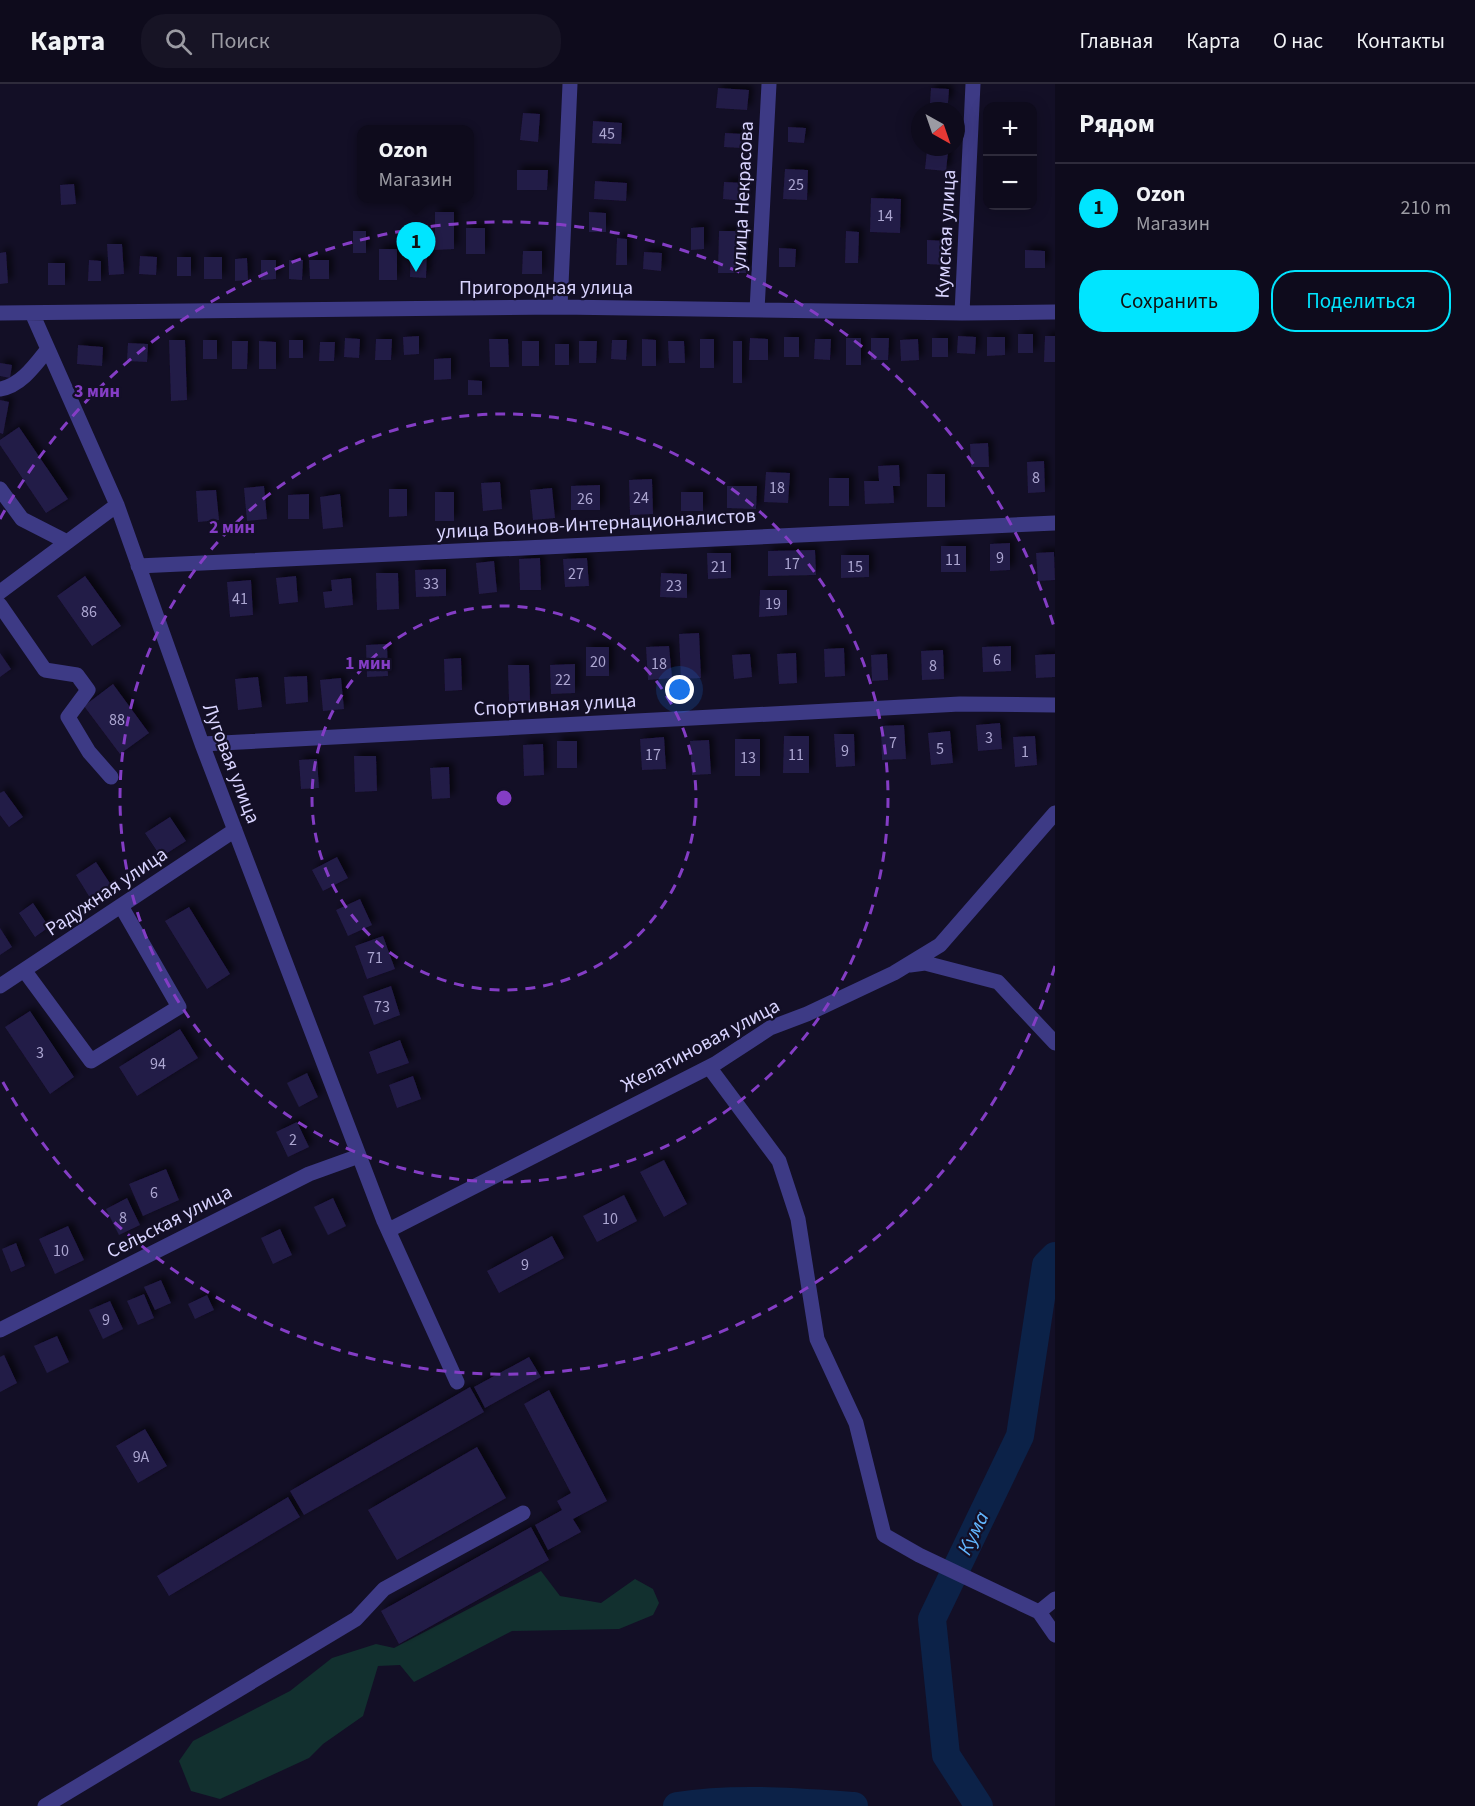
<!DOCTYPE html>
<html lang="ru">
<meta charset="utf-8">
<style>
:root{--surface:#0e0b1c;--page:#171425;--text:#f1f3f6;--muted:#9b9ba3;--line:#2e2b3b;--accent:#00e5ff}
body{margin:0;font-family:"Source Sans 3",sans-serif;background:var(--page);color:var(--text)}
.controls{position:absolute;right:18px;top:18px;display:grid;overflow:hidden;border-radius:12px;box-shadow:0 3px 15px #0003}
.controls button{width:54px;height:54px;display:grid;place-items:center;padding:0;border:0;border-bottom:2px solid var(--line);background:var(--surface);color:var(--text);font:30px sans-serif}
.compass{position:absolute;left:911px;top:18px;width:54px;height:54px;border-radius:50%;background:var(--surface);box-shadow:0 3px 15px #0003;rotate:140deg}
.you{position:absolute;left:680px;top:606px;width:21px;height:21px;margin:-15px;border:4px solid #fff;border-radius:50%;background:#1a73e8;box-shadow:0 0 0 9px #1a73e833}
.badge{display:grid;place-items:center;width:39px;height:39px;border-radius:50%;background:var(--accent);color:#111;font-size:20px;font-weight:700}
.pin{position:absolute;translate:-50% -50px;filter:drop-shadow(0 2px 3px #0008)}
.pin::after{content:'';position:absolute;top:32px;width:21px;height:18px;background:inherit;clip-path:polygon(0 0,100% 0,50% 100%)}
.popup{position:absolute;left:357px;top:41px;width:117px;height:78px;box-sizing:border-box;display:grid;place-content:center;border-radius:12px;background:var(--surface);filter:drop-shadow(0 2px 4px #0005);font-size:20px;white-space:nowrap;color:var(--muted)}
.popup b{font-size:22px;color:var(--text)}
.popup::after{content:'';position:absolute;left:50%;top:100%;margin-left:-12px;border:12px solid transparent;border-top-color:var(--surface)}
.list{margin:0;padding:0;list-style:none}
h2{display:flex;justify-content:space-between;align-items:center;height:78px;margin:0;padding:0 24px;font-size:26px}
h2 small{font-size:20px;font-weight:400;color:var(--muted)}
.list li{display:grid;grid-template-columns:39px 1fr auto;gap:18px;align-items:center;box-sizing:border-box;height:90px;padding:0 24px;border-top:2px solid var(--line)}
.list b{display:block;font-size:22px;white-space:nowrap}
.list p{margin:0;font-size:20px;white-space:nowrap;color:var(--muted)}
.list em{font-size:20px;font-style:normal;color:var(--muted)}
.actions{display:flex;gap:12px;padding:18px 24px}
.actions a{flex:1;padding:14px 0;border:2px solid var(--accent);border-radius:24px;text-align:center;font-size:21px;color:var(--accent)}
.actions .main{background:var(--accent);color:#111}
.icon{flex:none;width:33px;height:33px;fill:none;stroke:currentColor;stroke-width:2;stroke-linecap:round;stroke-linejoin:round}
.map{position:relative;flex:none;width:1055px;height:1722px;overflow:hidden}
header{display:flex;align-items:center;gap:36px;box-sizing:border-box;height:84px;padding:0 30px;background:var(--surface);border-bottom:2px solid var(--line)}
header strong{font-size:28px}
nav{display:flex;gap:33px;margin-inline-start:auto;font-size:21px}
.search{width:420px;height:54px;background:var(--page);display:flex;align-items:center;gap:15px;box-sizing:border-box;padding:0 21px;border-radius:24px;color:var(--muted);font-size:22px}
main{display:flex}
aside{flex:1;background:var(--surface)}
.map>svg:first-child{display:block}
.green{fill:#12302f}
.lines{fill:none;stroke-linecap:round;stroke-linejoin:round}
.river{stroke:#0c2248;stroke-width:28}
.building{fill:#241b47;filter:url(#shadow)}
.minor{stroke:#3d3a85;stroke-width:15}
.ring{fill:none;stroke:#843dc5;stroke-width:3;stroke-dasharray:10 8}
.labels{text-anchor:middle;stroke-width:4.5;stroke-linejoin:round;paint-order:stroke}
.number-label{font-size:16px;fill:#aca6d1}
.street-label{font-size:20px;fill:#d9d4ff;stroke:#130f26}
.water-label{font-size:21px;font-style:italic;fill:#62b6ff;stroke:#130f26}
.centre{fill:#843dc5;stroke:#130f26;stroke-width:3}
.ring-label{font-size:18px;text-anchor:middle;font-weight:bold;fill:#843dc5;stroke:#130f26;stroke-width:4.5;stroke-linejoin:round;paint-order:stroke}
</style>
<header>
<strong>Карта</strong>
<div class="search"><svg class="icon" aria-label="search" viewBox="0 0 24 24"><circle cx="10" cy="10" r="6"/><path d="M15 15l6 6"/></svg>Поиск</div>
<nav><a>Главная</a><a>Карта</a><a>О нас</a><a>Контакты</a></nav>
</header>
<main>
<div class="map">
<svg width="1055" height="1722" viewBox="0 0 1055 1722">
<defs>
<filter id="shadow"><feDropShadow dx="4.5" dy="-4.5" stdDeviation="3" flood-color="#0009"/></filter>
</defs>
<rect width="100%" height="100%" fill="#130f26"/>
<path class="green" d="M541 1487 560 1512 601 1519 635 1495 653 1505 659 1519 653 1531 619 1545 512 1547 414 1598 400 1581 378 1582 363 1632 323 1660 309 1674 220 1715 191 1707 179 1677 193 1657 290 1607 332 1574 376 1560 394 1564Z"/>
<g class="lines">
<path class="river" d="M677 1722C735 1713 795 1718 854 1722
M979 1722 946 1671 932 1535 1020 1352 1046 1181 1055 1172"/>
</g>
<path class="building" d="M718 4 749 6 747 26 716 24Z
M931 4 949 5 948 19H930Z
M523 29 540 30 538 58 520 56Z
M593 37 622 39 621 60 592 59Z
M788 43 806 44 804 59 788 58Z
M725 49 744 50 742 64 724 63Z
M927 66 948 68 946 87 925 85Z
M785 85 808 86 807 116 783 115Z
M517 86H548L547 106H517Z
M595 97 627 99 626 117 594 115Z
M724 98 745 99V117L723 115Z
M74 100 76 120 61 121 60 101Z
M871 114 901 115 900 149 870 148Z
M435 128H454V165L435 166Z
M589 128 606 129V148H589Z
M704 143V165L691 166V144Z
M466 144H485V170H466Z
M353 147H366V169H353Z
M719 147H746V189H718Z
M846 147 859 148 858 179H845Z
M617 154 627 155V181H616Z
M927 156 946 157 945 181 927 180Z
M107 160H122L124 190 109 191Z
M411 163H427L426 194 410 193Z
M779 164 796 165 795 183H779Z
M379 165H397V196H379Z
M1025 166 1045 167V184H1025Z
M523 167H542V190H522Z
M6 168 8 199 0 200V169Z
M644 168 662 169 661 187 643 185Z
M140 172 157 173 156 191 139 190Z
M177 173H191V192H177Z
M204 173H222V195H204Z
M247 174 248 196 235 197V175Z
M89 176 101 177V197H88Z
M261 176H276V195L261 196Z
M289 176H303L302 196 289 195Z
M309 176H329V195H310Z
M48 179H65V201H48Z
M1018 250H1033V269H1018Z
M419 252V270L404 271 403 253Z
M958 252 976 253 975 270 957 269Z
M1045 252H1055V278H1044Z
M784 253H799V273H784Z
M987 253H1005V271L987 272Z
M345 254 360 255 359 274 344 273Z
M750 254 768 255V276H749Z
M846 254H861V281H846Z
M871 254H889L888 276H871Z
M932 254H948V273H932Z
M376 255H392L391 276H375Z
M489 255H508L509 283H490Z
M642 255 656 256V282H642Z
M700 255H714V284H700Z
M815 255H831L830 276 814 275Z
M918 255 919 276 901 277 900 256Z
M169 256H185L187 316 171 317Z
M203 256H217V275H203Z
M289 256H303V274H289Z
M612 256H627L626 276 611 275Z
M232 257H248L247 285H232Z
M259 257 276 258V285H259Z
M522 257H539V282H522Z
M579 257H597L596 279H579Z
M668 257H684L685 279H669Z
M733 257H742V299H733Z
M320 258H335L334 277H319Z
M128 259 148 260 147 278 127 277Z
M555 260H569V281H555Z
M78 261 103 263 102 282 77 280Z
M451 274V295L434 296V275Z
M0 279 12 281 10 294 0 292Z
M468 296 482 297V311H468Z
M0 316 9 318 3 350 0 349Z
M19 343 68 415 46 429 0 361V356Z
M988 359 989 383H971L970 360Z
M1044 377 1045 408 1028 409 1027 378Z
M899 381 900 402H893L894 419 865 420 864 397H879L878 382Z
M766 388 790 389 788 419 764 418Z
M927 390H945V423H927Z
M829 394H849V422H829Z
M652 395 653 430 630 431 629 396Z
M500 398 502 425 483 427 481 399Z
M600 401V426H571V402Z
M264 402 267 435 247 437 244 404Z
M727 402H757L756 425 727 424Z
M552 404 555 434 533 436 530 406Z
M389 405H407V432L389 433Z
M216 406 219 436 198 438 196 407Z
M435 408H454V437H435Z
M681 408H703V427H681Z
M309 410V435H288V411Z
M340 410 343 443 323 445 320 413Z
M1010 459V486L990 487V460Z
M941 462H966V488H941Z
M815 466 816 491 768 492V467Z
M1054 468 1055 496 1038 497 1036 469Z
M707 469H731V494L708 495Z
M841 471H869V493L841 494Z
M540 474 541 506H520L519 475Z
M587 474 589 502 565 503 563 475Z
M494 477 497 508 479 510 476 479Z
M446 485V512L416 513 415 486Z
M376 489H398L399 525 377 526Z
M661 489 687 490V514L660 513Z
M85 492 121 542 92 562 57 512Z
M296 492 298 518 279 520 276 494Z
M351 494 353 521 325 524 323 508 332 507 331 496Z
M251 496 253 531 230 533 227 498Z
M760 506H787V531L759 533Z
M699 549 701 594 681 595 679 550Z
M387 560 388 592 367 593 366 561Z
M669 562 672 594 648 596 646 563Z
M1011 562V587L983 588 982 563Z
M586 563H609V592H586Z
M844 564 845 592 825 593 824 565Z
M943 566 944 595 922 596 921 567Z
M0 569 11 585 0 593Z
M796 569 797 599 779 600 777 570Z
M750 570 752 593 734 595 732 571Z
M887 570 888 596 872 597 871 571Z
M1055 570V593L1036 594 1035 571Z
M461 574 462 606 445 607 444 575Z
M575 580V609L551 610 550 581Z
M508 581H529L530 618H509Z
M307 592 308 618 286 620 284 593Z
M258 593 262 623 238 626 235 595Z
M341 594 344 625 323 627 320 596Z
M113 600 149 649 120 670 84 622Z
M1000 639 1002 665 978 667 976 641Z
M904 641 906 675 882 676 881 642Z
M950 647 953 679 931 681 928 649Z
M834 650H854L855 682 836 683Z
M784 652H809V689H783Z
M1035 652 1037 681 1015 683 1013 653Z
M664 653 666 685 642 686 640 655Z
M735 655H760V692H735Z
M709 656 711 690 692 691 690 657Z
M557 657H577V684H557Z
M543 660 544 691 524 692 523 661Z
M354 672H376L377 707 355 708Z
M317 675 319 704 301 705 299 676Z
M449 683 450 714 432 715 430 684Z
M4 707 23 733 9 743 0 731V709Z
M170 733 186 757 161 773 145 749Z
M337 773 348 794 323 807 312 786Z
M96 778 113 804 92 817 76 791Z
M360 815 372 841 348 852 336 826Z
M33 819 49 843 35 853 19 829Z
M189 823 230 890 207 905 165 837Z
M0 844 12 863 0 871Z
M383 852 395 885 367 895 355 862Z
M391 902 400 931 374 941 363 912Z
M30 927 74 993 50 1010 5 943Z
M180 945 198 974 137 1012 119 983Z
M400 956 409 979 377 990 369 968Z
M307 989 318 1013 299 1023 287 999Z
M413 992 421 1015 397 1024 389 1001Z
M297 1038 309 1063 288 1073 276 1048Z
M664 1076 687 1120 664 1133 640 1088Z
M166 1085 179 1116 143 1132 129 1100Z
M624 1111 637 1137 597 1158 583 1132Z
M127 1114 140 1141 119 1151 106 1125Z
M333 1114 346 1142 328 1151 314 1123Z
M68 1142 84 1176 55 1190 39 1155Z
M280 1145 292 1171 273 1180 261 1154Z
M552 1152 564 1174 499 1209 487 1187Z
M16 1159 25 1182 11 1188 2 1165Z
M161 1196 171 1219 155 1226 144 1203Z
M144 1210 154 1234 138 1241 127 1217Z
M207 1211 214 1226 195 1235 188 1220Z
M110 1217 123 1245 103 1255 89 1226Z
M57 1252 69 1278 47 1289 34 1262Z
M4 1271 17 1299 0 1308V1273Z
M529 1273 541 1293 485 1324 474 1303Z
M470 1303 484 1328 304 1431 290 1407Z
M549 1306 607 1417 573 1435 581 1448 548 1466 535 1441 562 1426 557 1417 571 1409 524 1320Z
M145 1345 167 1382 138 1399 116 1362Z
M477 1363 506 1414 397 1476 368 1426Z
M288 1413 300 1433 169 1512 157 1492Z
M531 1443 549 1476 399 1560 381 1527Z"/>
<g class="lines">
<path class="minor" d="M560 223 570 0
M757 226 769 0
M0 229 560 223 962 229 1055 228
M32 229 117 421 202 660 384 1137 457 1298
M962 229 973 0
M0 305C21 302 36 280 48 265
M0 405 22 435 67 458
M138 482 1055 439
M0 508 117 421
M0 521 45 586 77 591 88 606 68 633 89 668 111 693
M202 660 960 620 1055 621
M910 881 925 879 998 898 1055 959
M24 886 91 977 179 923 121 822
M0 902 235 746
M709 983 779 1077 798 1135 817 1255 856 1339 884 1451 919 1471 1039 1528 1055 1551
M389 1146 715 980 770 944 807 930 894 889 940 861 1055 729
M0 1246 309 1090 359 1072
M1039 1528 1055 1515
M45 1722 356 1535 384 1505 523 1429"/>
</g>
<g class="ring">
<circle cx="504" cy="714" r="192"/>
<circle cx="504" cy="714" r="384"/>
<path d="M1055 882A576 576 0 0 1 0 993M0 435A576 576 0 0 1 1055 546"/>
</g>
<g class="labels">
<g class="number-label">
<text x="607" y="55">45</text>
<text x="796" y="106">25</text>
<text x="885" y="137">14</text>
<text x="1036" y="399">8</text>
<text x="777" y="409">18</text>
<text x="641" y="419">24</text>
<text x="585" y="420">26</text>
<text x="1000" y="479">9</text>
<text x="953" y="481">11</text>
<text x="792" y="485">17</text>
<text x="719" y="488">21</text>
<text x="855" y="488">15</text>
<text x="576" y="495">27</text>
<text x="431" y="505">33</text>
<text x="674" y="507">23</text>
<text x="240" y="520">41</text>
<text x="773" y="525">19</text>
<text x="89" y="533">86</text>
<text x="997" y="581">6</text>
<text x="598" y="583">20</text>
<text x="659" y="585">18</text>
<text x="933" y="587">8</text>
<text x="563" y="601">22</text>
<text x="117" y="641">88</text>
<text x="989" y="659">3</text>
<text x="893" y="664">7</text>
<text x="940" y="670">5</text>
<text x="845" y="672">9</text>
<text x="1025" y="673">1</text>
<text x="653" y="676">17</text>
<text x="796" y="676">11</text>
<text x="748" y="679">13</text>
<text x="375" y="879">71</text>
<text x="382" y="928">73</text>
<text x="40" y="974">3</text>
<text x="158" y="985">94</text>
<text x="293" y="1061">2</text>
<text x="154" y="1114">6</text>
<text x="123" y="1139">8</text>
<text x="610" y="1140">10</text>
<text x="61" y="1172">10</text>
<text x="525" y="1186">9</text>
<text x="106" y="1241">9</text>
<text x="141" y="1378">9А</text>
</g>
<g class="street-label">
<text transform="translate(742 112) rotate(-87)" y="7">улица Некрасова</text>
<text transform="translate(945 150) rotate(-87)" y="7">Кумская улица</text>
<text x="546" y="210">Пригородная улица</text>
<text transform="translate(596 439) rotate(-3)" y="7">улица Воинов-Интернационалистов</text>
<text transform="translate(555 620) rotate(-3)" y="7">Спортивная улица</text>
<text transform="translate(232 679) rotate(69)" y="7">Луговая улица</text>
<text transform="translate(106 807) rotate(-34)" y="7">Радужная улица</text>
<text transform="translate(700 961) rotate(-28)" y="7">Желатиновая улица</text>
<text transform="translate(169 1137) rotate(-27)" y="7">Сельская улица</text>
</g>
<g class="water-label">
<text transform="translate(973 1449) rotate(-64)" y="7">Кума</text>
</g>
</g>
<circle cx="504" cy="714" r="9" class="centre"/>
<g class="ring-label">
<text x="97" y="313">3 мин</text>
<text x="232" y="449">2 мин</text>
<text x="368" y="585">1 мин</text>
</g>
</svg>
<div class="controls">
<button>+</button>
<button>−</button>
</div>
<svg class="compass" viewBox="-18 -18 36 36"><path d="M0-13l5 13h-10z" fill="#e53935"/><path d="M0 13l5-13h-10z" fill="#9b9ba3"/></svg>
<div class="you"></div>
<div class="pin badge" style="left:416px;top:188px">1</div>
<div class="popup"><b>Ozon</b>Магазин</div>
</div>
<aside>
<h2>Рядом<small></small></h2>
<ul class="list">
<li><span class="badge">1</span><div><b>Ozon</b><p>Магазин</p></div><em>210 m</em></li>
</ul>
<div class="actions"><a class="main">Сохранить</a><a>Поделиться</a></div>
</aside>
</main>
